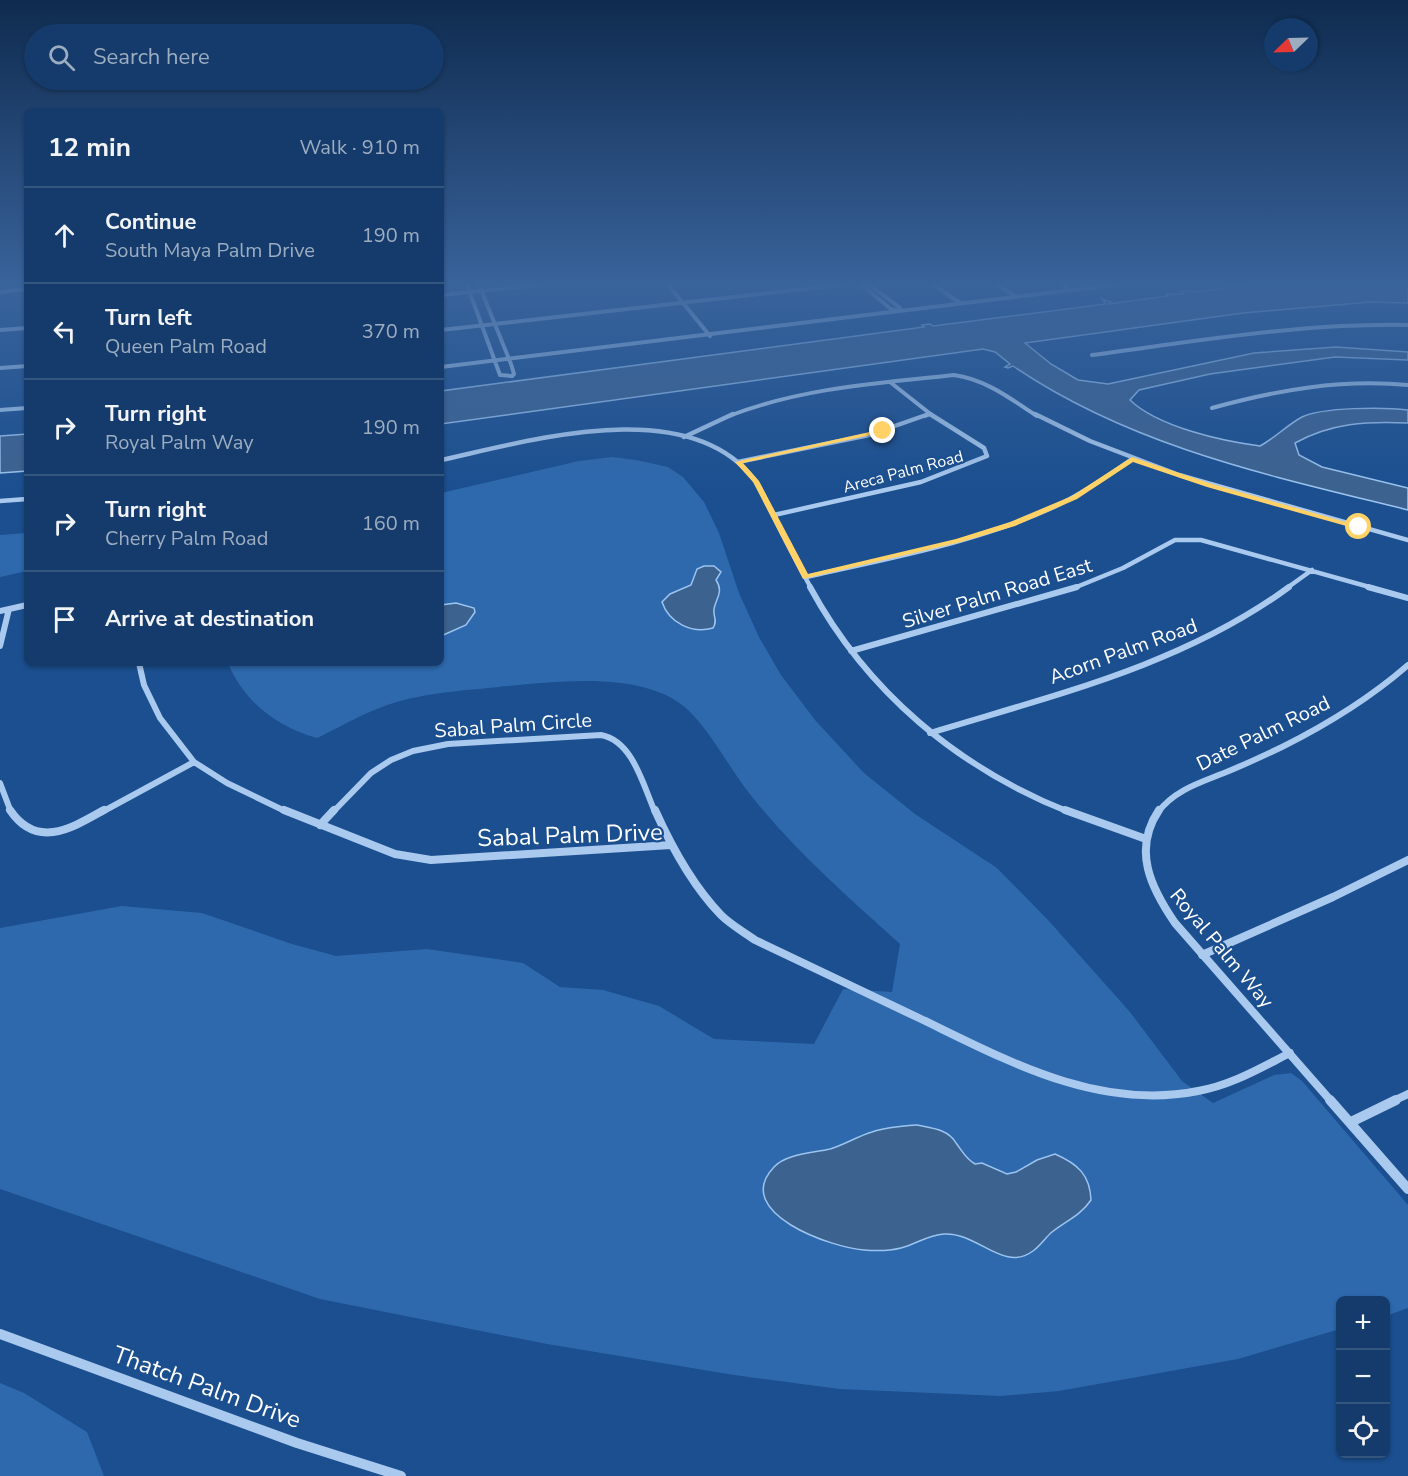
<!DOCTYPE html>
<meta charset="utf-8">
<style>
:root{--surface:#143b6b;--page:#1d4271;--text:#f1f3f6;--muted:#9dadc1;--line:#33557e}
body{margin:0;font-family:"Nunito Sans",sans-serif;background:var(--page);color:var(--text)}
.controls{position:absolute;right:18px;bottom:18px;display:grid;overflow:hidden;border-radius:9px;box-shadow:0 2px 4px #0004}
.controls button{width:54px;height:54px;display:grid;place-items:center;padding:0;border:0;border-bottom:2px solid var(--line);background:var(--surface);color:var(--text);font:30px sans-serif}
.compass{position:absolute;left:1264px;top:18px;width:54px;height:54px;border-radius:50%;background:var(--surface);box-shadow:0 2px 4px #0004;rotate:247deg}
.stop{position:absolute;width:18px;height:18px;margin:-14px;border:4px solid #ffd166;border-radius:50%;background:#fff}
.stop.end{background:#ffd166;border-color:#fff;box-shadow:0 2px 6px #0008}
.list{margin:0;padding:0;list-style:none}
h2{display:flex;justify-content:space-between;align-items:center;height:78px;margin:0;padding:0 24px;font-size:26px}
h2 small{font-size:20px;font-weight:400;color:var(--muted)}
.list li{display:grid;grid-template-columns:39px 1fr auto;gap:18px;align-items:center;box-sizing:border-box;height:96px;padding:0 24px;border-top:2px solid var(--line)}
.list b{display:block;font-size:22px;white-space:nowrap}
.list p{margin:0;font-size:20px;white-space:nowrap;color:var(--muted)}
.list em{font-size:20px;font-style:normal;color:var(--muted)}
.icon{flex:none;width:33px;height:33px;fill:none;stroke:currentColor;stroke-width:2;stroke-linecap:round;stroke-linejoin:round}
.map{position:relative;flex:none;width:1408px;height:1476px;overflow:hidden}
.search{position:absolute;background:var(--surface);box-shadow:0 2px 4px #0004;left:24px;top:24px;width:420px;height:66px;display:flex;align-items:center;gap:15px;box-sizing:border-box;padding:0 21px;border-radius:33px;color:var(--muted);font-size:22px}
.panel{position:absolute;background:var(--surface);box-shadow:0 2px 4px #0004;left:24px;top:108px;width:420px;height:558px;border-radius:9px}
.map>svg:first-child{display:block}
.green{fill:#2e69ad}
.water{fill:#3c6290;stroke:#9cc4f0;stroke-width:1.5}
.lines{fill:none;stroke-linecap:round;stroke-linejoin:round}
.street-far4{stroke:#a9c9ee;stroke-width:4}
.street-far3{stroke:#a9c9ee;stroke-width:4.5}
.street-far2{stroke:#a9c9ee;stroke-width:6}
.street-far1{stroke:#a9c9ee;stroke-width:8}
.street{stroke:#a9c9ee;stroke-width:10}
.secondary{fill:#d6e6fa;fill-rule:evenodd}
.route{fill:#ffd166}
.labels{text-anchor:middle;stroke-width:4.5;stroke-linejoin:round;paint-order:stroke}
.far-street-label{font-size:16px;fill:#fff;stroke:#1b4f8f}
.street-label{font-size:20px;fill:#fff;stroke:#1b4f8f}
.near-street-label{font-size:24px;fill:#fff;stroke:#1b4f8f}
</style>
<div class="map">
<svg width="1408" height="1476" viewBox="0 0 1408 1476">
<rect width="100%" height="100%" fill="#1b4f8f"/>
<path class="green" d="M612 457 636 460 668 467 683 477 704 502 719 533 739 593 759 637 781 675 815 720 864 773 915 814 997 868 1048 920 1130 1012 1182 1081 1213 1103 1274 1075 1291 1073 1302 1081 1408 1205V1308L1386 1316V1300H1340V1329L1238 1359 1059 1391 1000 1396 840 1389 734 1375 547 1344 320 1299 0 1189V928L122 906 202 913 292 944 336 956 427 949 523 963 560 987 603 990 659 1006 714 1039 814 1044 843 989 892 992 900 944C848 897 793 849 749 793 728 766 712 733 687 709 643 669 552 682 498 687 460 691 419 693 382 707 360 715 338 728 317 738 277 727 244 702 228 663H441V493L579 461Z
M27 533V571L0 577V535Z
M0 1383 24 1393 87 1432 104 1476H0Z"/>
<path class="water" d="M1277 282H1408V303L1370 302 1243 313 1025 343 1051 364 1078 380 1108 384 1254 353 1336 347 1408 352V360L1335 357 1210 374 1139 390 1130 400C1158 427 1222 441 1260 446 1275 438 1287 425 1302 417 1323 407 1384 407 1408 410V423C1367 421 1331 423 1295 443L1299 455 1322 467 1408 488V510C1271 476 1132 447 1013 366L1008 368 1005 367 1010 364 995 352 983 349 441 424V391L924 327 922 325 930 324 933 326 1106 304 1102 299 1111 302 1108 304 1168 296 1166 294H1183L1180 292 1192 290 1195 292Z
M27 434V471L0 473V436Z
M704 566H714L721 572 716 580C724 592 716 598 714 609 713 617 718 621 713 628 692 634 669 623 662 602L670 594 691 585 697 569Z
M456 603 474 608 475 612 466 625 441 636V605Z
M917 1125C931 1128 948 1129 956 1143 963 1152 965 1158 975 1164L982 1163 1007 1174 1016 1172 1037 1160 1055 1154C1078 1164 1090 1175 1091 1200 1081 1215 1066 1221 1052 1232 1046 1237 1040 1246 1033 1251 1003 1273 978 1232 944 1234 928 1235 916 1244 901 1248 889 1251 876 1251 864 1250 833 1248 730 1213 774 1167 786 1154 813 1153 830 1149 844 1145 858 1136 872 1132 886 1127 902 1126 917 1125Z"/>
<g class="lines">
<path class="street-far4" d="M466 282 500 375 512 376 514 374 511 364 478 282
M666 282 710 336
M858 282 891 309 898 311
M866 282 900 308 899 311
M930 282 960 303
M994 282 1016 297
M1058 282 1070 290
M441 295 565 282
M0 330 27 328
M441 330 866 282
M1092 355C1197 341 1301 323 1408 325
M441 367 1136 282
M0 368 27 366
M890 382 933 416
M1212 408C1277 390 1340 379 1408 385
M0 410 27 408
M729 416C801 388 878 383 954 375 985 379 1011 399 1037 416
M925 416 930 414"/>
<path class="street-far3" d="M1035 414 1090 441 1179 475 1408 540
M684 437 733 414
M441 460C529 441 687 393 754 479 762 489 767 503 773 515 785 540 798 564 811 588
M738 462 869 435 929 414
M0 501 27 499
M774 515 921 482 987 456 984 448 930 414
M806 577C889 558 975 543 1054 507 1082 494 1107 477 1132 459
M1074 588 1123 568 1175 540H1201L1373 588
M1287 588 1312 570"/>
<path class="street-far2" d="M810 587C867 692 958 768 1069 812
M1368 587 1408 598
M0 611 27 605
M0 646 9 609
M851 651 1077 587
M139 663 144 685 160 718 194 762 227 783 287 812
M930 733C1054 695 1183 665 1289 587
M0 783 11 812
M102 812 194 762
M333 812 371 773 391 760 413 751 448 744 601 735C633 741 643 785 655 812
M1158 812C1175 790 1199 783 1224 773 1244 765 1263 756 1282 747 1328 724 1369 699 1408 665"/>
<path class="street-far1" d="M10 810C37 850 72 828 104 810
M284 810 395 854 431 860 671 845
M655 810C672 848 692 885 721 915 731 925 744 932 755 940 810 966 864 992 919 1018 1006 1060 1097 1111 1198 1091 1232 1085 1260 1068 1290 1053
M1065 810 1146 839
M1159 810C1132 850 1151 888 1175 923L1331 1101
M320 825 334 810
M1202 955 1333 897 1408 860
M1393 1101 1408 1094"/>
<path class="street" d="M1330 1100 1408 1189
M1351 1122 1396 1100
M0 1334 297 1443 401 1476"/>
<path class="secondary" d="M27 287V291L0 294V290Z"/>
</g>
<linearGradient id="sky" x2="0" y2="1"><stop stop-color="#0f2b4f"/><stop offset="0.58" stop-color="#39639b"/><stop offset="1" stop-color="#39639b" stop-opacity="0"/></linearGradient>
<rect width="1408" height="489" fill="url(#sky)"/>
<path class="route" d="M883 429 885 432 743 463 759 481 808 574 956 539 1010 522 1072 496 1132 457 1212 484 1363 527 1357 529 1207 487 1133 462 1077 499 1015 526 961 542 803 579 753 482 735 462Z"/>
<g class="labels">
<g class="far-street-label">
<text transform="translate(903 471) rotate(-15)" y="6">Areca Palm Road</text>
</g>
<g class="street-label">
<text transform="translate(997 593) rotate(-17)" y="7">Silver Palm Road East</text>
<text transform="translate(1123 651) rotate(-20)" y="7">Acorn Palm Road</text>
<text transform="translate(513 725) rotate(-4)" y="7">Sabal Palm Circle</text>
<text transform="translate(1263 733) rotate(-26)" y="7">Date Palm Road</text>
<text transform="translate(1222 948) rotate(50)" y="7">Royal Palm Way</text>
</g>
<g class="near-street-label">
<text transform="translate(570 835) rotate(-2)" y="8">Sabal Palm Drive</text>
<text transform="translate(207 1387) rotate(20)" y="8">Thatch Palm Drive</text>
</g>
</g>
</svg>
<div class="controls">
<button>+</button>
<button>−</button>
<button><svg class="icon" aria-label="locate" viewBox="0 0 24 24"><circle cx="12" cy="12" r="6"/><path d="M12 2v4M12 18v4M2 12h4M18 12h4"/></svg></button>
</div>
<svg class="compass" viewBox="-18 -18 36 36"><path d="M0-13l5 13h-10z" fill="#e53935"/><path d="M0 13l5-13h-10z" fill="#9dadc1"/></svg>
<div class="stop" style="left:1359px;top:527px"></div>
<div class="stop end" style="left:883px;top:431px"></div>
<div class="search"><svg class="icon" aria-label="search" viewBox="0 0 24 24"><circle cx="10" cy="10" r="6"/><path d="M15 15l6 6"/></svg>Search here</div>
<section class="panel">
<h2>12 min<small>Walk · 910 m</small></h2>
<ul class="list">
<li><svg class="icon" aria-label="ahead" viewBox="0 0 24 24"><path d="M12 20V5M6 11l6-6 6 6"/></svg><div><b>Continue</b><p>South Maya Palm Drive</p></div><em>190 m</em></li>
<li><svg class="icon" aria-label="left" viewBox="0 0 24 24"><path d="M17 20v-9H6M10 6l-5 5 5 5"/></svg><div><b>Turn left</b><p>Queen Palm Road</p></div><em>370 m</em></li>
<li><svg class="icon" aria-label="right" viewBox="0 0 24 24"><path d="M7 20v-9h11M14 6l5 5-5 5"/></svg><div><b>Turn right</b><p>Royal Palm Way</p></div><em>190 m</em></li>
<li><svg class="icon" aria-label="right" viewBox="0 0 24 24"><path d="M7 20v-9h11M14 6l5 5-5 5"/></svg><div><b>Turn right</b><p>Cherry Palm Road</p></div><em>160 m</em></li>
<li><svg class="icon" aria-label="arrive" viewBox="0 0 24 24"><path d="M6 21V4h12l-3 4 3 4H6"/></svg><div><b>Arrive at destination</b></div></li>
</ul>
</section>
</div>
